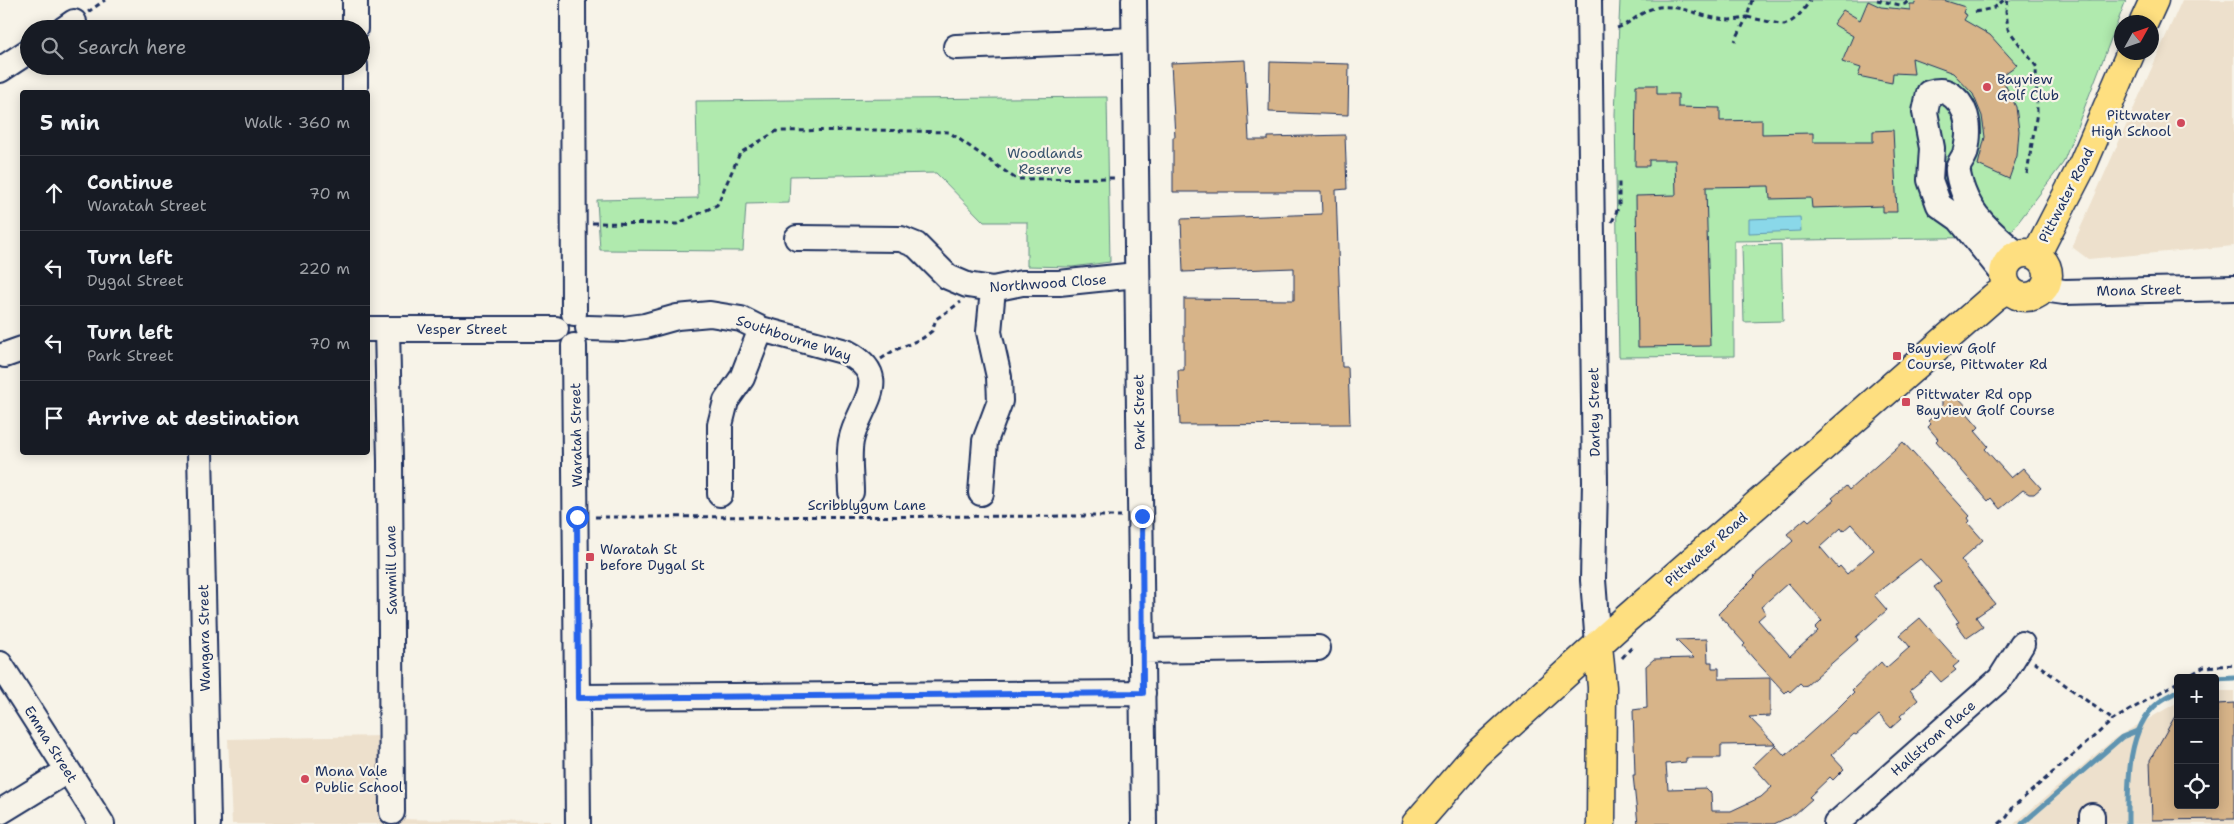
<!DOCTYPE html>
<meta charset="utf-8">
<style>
:root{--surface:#171b24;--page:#20242c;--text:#f1f3f6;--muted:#9ea1a6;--line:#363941}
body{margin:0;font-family:"Shantell Sans",sans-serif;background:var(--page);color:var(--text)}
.controls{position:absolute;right:15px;bottom:15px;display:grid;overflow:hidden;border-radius:5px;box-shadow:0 2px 12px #0003}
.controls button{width:45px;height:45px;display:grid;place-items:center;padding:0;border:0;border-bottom:1px solid var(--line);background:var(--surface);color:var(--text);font:25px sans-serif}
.compass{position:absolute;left:2114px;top:15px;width:45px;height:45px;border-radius:50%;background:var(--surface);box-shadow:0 2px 12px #0003;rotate:50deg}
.stop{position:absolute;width:15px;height:15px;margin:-11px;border:4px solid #2563eb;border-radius:50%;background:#fff}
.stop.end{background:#2563eb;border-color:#fff;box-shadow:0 1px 5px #0008}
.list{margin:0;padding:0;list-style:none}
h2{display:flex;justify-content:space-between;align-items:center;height:65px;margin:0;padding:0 20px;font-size:21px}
h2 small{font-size:16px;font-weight:400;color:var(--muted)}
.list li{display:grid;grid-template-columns:32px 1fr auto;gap:15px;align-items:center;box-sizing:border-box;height:75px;padding:0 20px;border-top:1px solid var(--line)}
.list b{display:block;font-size:19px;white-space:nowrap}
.list p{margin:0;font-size:16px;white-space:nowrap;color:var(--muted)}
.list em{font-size:16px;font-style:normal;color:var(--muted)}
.icon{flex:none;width:28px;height:28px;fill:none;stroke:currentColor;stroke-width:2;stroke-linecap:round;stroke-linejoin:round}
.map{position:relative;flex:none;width:2234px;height:824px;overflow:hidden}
.search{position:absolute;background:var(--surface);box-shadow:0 2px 12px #0003;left:20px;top:20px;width:350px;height:55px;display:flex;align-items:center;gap:12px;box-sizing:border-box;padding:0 18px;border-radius:28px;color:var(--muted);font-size:19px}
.panel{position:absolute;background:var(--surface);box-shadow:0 2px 12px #0003;left:20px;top:90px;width:350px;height:365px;border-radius:5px}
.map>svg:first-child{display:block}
.built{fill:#ede0cc}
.green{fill:#b0eaae;stroke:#668c86}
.water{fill:#8ad8e9;stroke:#5e94b1}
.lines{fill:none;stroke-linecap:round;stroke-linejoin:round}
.stream{stroke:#5e94b1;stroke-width:5}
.building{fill:#d7b489;stroke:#1b2f5e;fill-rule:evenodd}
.minor-casing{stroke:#1b2f5e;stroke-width:28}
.major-casing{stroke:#1b2f5e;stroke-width:31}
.path{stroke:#1b2f5e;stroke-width:3;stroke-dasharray:5 4;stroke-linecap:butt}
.minor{stroke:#f7f3e8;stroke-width:24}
.major{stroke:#fedf80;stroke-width:28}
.route{stroke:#2563eb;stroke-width:6}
.poi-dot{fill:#d1495b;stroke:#f7f3e8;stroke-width:2}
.labels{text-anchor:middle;stroke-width:4.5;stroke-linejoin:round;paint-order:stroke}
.poi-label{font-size:14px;fill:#1b2f5e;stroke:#f7f3e8;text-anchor:start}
.park-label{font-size:14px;fill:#39546e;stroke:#f7f3e8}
.street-label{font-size:14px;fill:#1b2f5e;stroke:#f7f3e8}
</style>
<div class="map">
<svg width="2234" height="824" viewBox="0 0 2234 824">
<rect width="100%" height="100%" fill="#f7f3e8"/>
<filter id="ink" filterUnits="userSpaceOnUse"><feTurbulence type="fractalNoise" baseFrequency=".02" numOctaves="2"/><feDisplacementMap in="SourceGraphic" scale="10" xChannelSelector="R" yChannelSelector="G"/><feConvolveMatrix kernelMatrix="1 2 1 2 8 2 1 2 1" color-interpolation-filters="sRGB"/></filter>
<g filter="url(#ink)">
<path class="built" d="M2182 0H2234V246L2088 259 2072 247Z
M2215 691H2234V824H2014L2115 738 2178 702V805H2215Z
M381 736 378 819 551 821V824H232L228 739Z"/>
<path class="green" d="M1620 0H2126L2063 163 2007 237 1734 241V356L1619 357 1615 114Z
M1107 97 1110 262 1072 267 1027 266V222H984L936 173 790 176 789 203 746 204 743 251 600 250 597 200 698 198 696 101Z
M1781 244 1783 321 1744 322 1742 245Z"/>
<path class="water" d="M1800 217 1801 231 1749 233V219Z"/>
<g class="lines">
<path class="stream" d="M2215 679 2234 678
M2022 824 2122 737 2137 731
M2128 824C2128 787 2126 729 2158 703 2164 698 2171 695 2178 691"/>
</g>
<path class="building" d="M1916 0H1943L1965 7 1963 13 1967 15 1964 20 1990 35 2017 65 2001 76 2016 107 2019 131 2017 156 2009 179 1978 165 1985 137 1982 116 1973 94 1953 73 1912 58 1914 74 1893 73 1892 83 1858 76 1861 68 1842 62 1853 36 1833 24 1843 10 1860 20 1868 1 1881 7 1910 10V4H1915Z
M1245 60 1249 140H1268V137L1345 135 1347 189 1336 190 1342 367H1348L1350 424 1180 425 1178 370H1184V299L1294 300V268L1183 272 1181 219 1322 214 1321 192H1173V137H1175L1171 63Z
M1270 62 1349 64 1348 115 1269 112Z
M1636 85H1657V94H1678V107L1720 108V121L1762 120V134L1813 133V142H1873V131L1893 130 1897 212H1883V206L1812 208 1811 198 1770 199 1769 186 1706 187 1710 346 1638 347 1636 196 1676 195 1675 160H1649V166H1635Z
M1947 394 1956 395 1969 409 1966 412 1979 427 1975 431 1988 446 1985 449 2011 478 2023 468 2041 488 2034 494H2029L2023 490 2000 509 1991 498 1988 501 1936 441 1938 439 1928 427 1931 424 1928 421 1942 408V398Z
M1903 442 1970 516 1968 518 1970 521 1968 523 1983 540 1961 560 1995 604 1976 617 1983 627 1967 638 1956 623 1959 622 1934 587 1941 582 1920 559 1874 595 1887 610 1856 637 1858 640 1807 685 1803 686 1800 683 1790 692 1788 690 1785 693 1753 658 1743 646 1745 644 1718 614 1755 577 1754 576 1793 541 1787 534 1806 518 1809 521 1834 500 1832 498 1846 486 1849 490ZM1851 524 1874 550 1847 574 1840 566 1838 568 1820 547 1841 528 1843 531ZM1788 583 1822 621 1815 628 1818 631 1790 656 1758 620 1766 613 1761 607Z
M1920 618 1959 662 1953 667 1956 670 1941 682 1932 672 1910 690 1918 700 1900 716 1902 718 1891 728 1879 715 1856 735 1854 734 1831 755 1844 769 1833 780 1830 777 1809 797 1812 799 1795 814 1774 824H1638L1633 775H1635L1633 710 1647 708 1646 666 1654 659 1694 658 1676 640 1707 639 1708 662H1712V668H1719V679L1770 678V716L1749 717 1775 744 1721 745V758H1686V762L1666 764 1668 789 1706 788 1711 793 1712 811H1731L1761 797 1772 787 1753 766 1775 745 1785 756 1835 711 1854 692 1852 690 1881 662 1886 668 1910 647 1900 635Z
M2234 703V819L2152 820 2150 760 2178 711V805H2215V712H2218V704Z"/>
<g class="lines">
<g class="minor-casing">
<path id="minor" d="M355 0V29
M573 0 574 313
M1134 0 1144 824
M1589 0 1595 482 1593 580 1598 645
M64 29 74 22
M956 47 1134 40
M355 66V92
M0 70 29 51
M797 238 901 239 916 245 948 277 967 285 993 289 1022 283H1059L1136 275
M2005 276 1959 219 1939 205 1930 180 1932 148 1925 112 1929 93C1939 90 1946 90 1954 97 1970 111 1970 134 1965 154 1963 159 1959 163 1958 168 1957 173 1961 186 1963 191 1973 219 1996 236 2017 254
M2043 289 2064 292 2234 288
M588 328 623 329 645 326 677 317 710 314 741 319 761 329 846 352C896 378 858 405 851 441 848 457 851 476 851 492
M368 329H556
M387 329 390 461 392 812
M574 346 578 824
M5 355 22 349
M200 452 208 824
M981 493 985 441 1000 401 999 377 989 332 993 289
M720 494V425L726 401 742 378 761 329
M1143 651 1318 648
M0 664 102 824
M578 697 1143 693
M0 812 67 771
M2092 816V824
M1836 824 2000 679 2022 644"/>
</g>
<g class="major-casing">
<path id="major" d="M2144 22 2154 0
M2004 275a22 22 0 1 1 44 0a22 22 0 1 1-44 0Z
M2036 255 2083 164 2131 52
M1598 645 1602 687 1601 824
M1416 824 1476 755 1625 620 1994 297 2008 288"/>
</g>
<path class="path" d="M1752 0 1747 17 1784 25C1796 21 1804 10 1810 0
M1877 0 1900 5 1905 4 1909 0
M2008 0 2006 11 2008 29 2036 66 2037 112 2027 174
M88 12 105 0
M1975 12 1994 8 2004 0
M1617 28C1633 23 1642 9 1659 7 1689 4 1716 28 1747 17L1735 41
M1612 222 1619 206V181
M592 223 677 224 717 205 740 153 777 131 873 130 949 132 1016 179 1117 178
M881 359 893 351 923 338 932 331 936 319 961 302
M595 517 1121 516
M1622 658 1633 646
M2034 662 2113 720
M2185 678 2204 667 2234 665
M1999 824 2007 817 2013 807 2113 720 2178 682"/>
<use href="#minor" class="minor"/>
<use href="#major" class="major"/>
</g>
</g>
<g class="lines" filter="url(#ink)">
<path class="route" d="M577 517 578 698 1143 693 1142 516"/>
</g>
<g class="poi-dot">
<circle cx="1987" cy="87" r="5"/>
<circle cx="2181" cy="123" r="5"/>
<rect x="1892" y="351" width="10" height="10" rx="2.5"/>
<rect x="1901" y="397" width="10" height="10" rx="2.5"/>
<rect x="585" y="552" width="10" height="10" rx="2.5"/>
<circle cx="305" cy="779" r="5"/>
</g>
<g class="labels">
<g class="poi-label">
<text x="1997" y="84">Bayview<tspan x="1997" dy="16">Golf Club</tspan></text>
<text x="2171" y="120" text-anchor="end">Pittwater<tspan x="2171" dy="16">High School</tspan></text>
<text x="1907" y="353">Bayview Golf<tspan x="1907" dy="16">Course, Pittwater Rd</tspan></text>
<text x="1916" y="399">Pittwater Rd opp<tspan x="1916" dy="16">Bayview Golf Course</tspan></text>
<text x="600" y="554">Waratah St<tspan x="600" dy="16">before Dygal St</tspan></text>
<text x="315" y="776">Mona Vale<tspan x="315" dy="16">Public School</tspan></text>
</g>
<g class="park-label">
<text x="1045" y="158">Woodlands<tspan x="1045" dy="16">Reserve</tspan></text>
</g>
<g class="street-label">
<text transform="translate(2066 195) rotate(-63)" y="5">Pittwater Road</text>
<text transform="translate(1048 283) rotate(-4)" y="5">Northwood Close</text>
<text transform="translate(2139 290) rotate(-1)" y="5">Mona Street</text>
<text x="462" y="334">Vesper Street</text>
<text transform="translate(794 338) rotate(18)" y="5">Southbourne Way</text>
<text transform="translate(1139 412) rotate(-91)" y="5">Park Street</text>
<text transform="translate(1594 412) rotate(-91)" y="5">Darley Street</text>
<text transform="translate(576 435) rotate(-91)" y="5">Waratah Street</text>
<text x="867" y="510">Scribblygum Lane</text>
<text transform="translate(1706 549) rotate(-41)" y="5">Pittwater Road</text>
<text transform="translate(391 570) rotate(-91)" y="5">Sawmill Lane</text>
<text transform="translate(204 638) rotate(-91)" y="5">Wangara Street</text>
<text transform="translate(1933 738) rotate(-41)" y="5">Hallstrom Place</text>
<text transform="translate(51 744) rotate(58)" y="5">Emma Street</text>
</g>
</g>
</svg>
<div class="controls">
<button>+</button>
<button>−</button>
<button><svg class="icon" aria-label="locate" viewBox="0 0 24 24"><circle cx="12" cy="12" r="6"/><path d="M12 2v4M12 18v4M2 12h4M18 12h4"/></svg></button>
</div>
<svg class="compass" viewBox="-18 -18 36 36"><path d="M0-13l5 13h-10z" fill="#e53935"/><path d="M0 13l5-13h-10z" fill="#9ea1a6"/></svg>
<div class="stop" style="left:577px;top:517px"></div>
<div class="stop end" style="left:1142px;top:516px"></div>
<div class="search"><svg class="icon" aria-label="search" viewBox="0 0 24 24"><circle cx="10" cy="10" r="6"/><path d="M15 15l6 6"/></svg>Search here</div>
<section class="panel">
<h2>5 min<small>Walk · 360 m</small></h2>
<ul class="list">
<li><svg class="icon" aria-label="ahead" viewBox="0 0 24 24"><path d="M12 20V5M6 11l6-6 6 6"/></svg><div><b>Continue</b><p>Waratah Street</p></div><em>70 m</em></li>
<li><svg class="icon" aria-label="left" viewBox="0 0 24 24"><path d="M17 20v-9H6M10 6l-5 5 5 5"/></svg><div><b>Turn left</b><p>Dygal Street</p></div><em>220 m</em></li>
<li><svg class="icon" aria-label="left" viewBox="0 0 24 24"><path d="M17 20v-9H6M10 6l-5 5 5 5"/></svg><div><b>Turn left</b><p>Park Street</p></div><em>70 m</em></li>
<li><svg class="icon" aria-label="arrive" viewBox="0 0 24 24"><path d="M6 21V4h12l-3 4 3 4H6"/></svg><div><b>Arrive at destination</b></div></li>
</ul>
</section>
</div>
